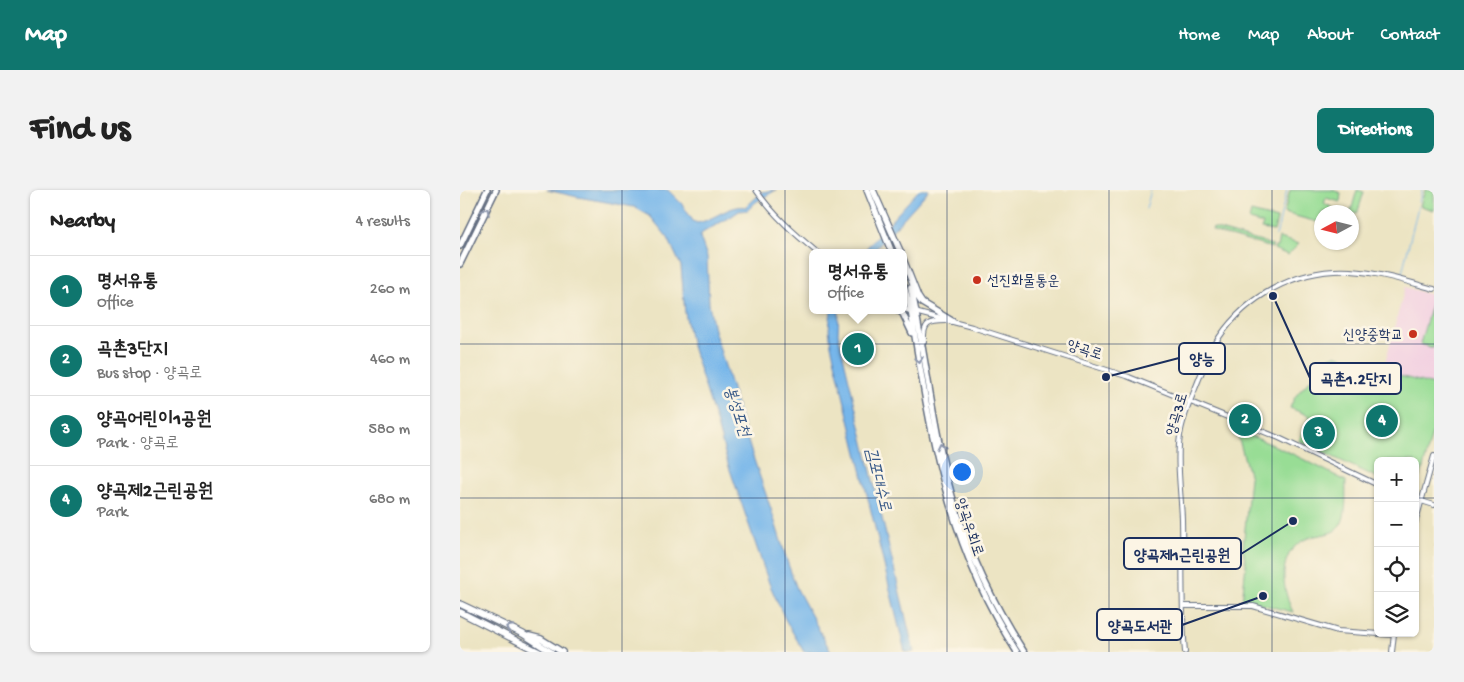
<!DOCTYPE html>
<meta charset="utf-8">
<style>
:root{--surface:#fff;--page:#f2f2f2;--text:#222;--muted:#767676;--line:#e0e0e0;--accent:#0f766e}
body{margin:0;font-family:"Gochi Hand","Poor Story",sans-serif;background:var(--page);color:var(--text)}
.controls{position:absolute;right:15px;bottom:15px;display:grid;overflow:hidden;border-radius:8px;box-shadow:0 1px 4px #0004}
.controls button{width:45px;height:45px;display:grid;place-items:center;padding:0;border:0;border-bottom:1px solid var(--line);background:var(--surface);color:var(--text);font:25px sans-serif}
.compass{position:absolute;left:854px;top:15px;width:45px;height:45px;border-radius:50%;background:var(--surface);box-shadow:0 1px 4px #0004;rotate:263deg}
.you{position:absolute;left:501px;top:281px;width:18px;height:18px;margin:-12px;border:4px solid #fff;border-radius:50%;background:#1a73e8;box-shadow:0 0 0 8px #1a73e833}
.badge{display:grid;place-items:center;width:32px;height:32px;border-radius:50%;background:var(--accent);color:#fff;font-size:16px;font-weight:700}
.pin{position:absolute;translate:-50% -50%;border:2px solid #fff;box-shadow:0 1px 5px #0006}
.popup{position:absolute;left:349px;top:59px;width:98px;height:65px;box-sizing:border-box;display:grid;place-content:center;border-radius:8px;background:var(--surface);filter:drop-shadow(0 1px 4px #0005);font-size:16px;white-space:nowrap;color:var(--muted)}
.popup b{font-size:19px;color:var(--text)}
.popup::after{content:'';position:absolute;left:50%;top:100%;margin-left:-10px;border:10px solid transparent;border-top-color:var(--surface)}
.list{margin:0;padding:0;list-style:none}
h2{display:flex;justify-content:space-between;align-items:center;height:65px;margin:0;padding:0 20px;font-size:21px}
h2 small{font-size:16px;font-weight:400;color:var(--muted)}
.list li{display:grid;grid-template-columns:32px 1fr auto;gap:15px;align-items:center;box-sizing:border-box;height:70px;padding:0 20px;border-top:1px solid var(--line)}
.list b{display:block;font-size:19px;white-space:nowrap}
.list p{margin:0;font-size:16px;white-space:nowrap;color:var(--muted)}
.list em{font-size:16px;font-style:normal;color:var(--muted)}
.icon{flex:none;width:28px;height:28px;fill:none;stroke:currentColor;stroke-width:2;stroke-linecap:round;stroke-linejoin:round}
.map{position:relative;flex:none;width:974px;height:462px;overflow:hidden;border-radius:8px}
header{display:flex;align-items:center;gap:30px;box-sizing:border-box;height:70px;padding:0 25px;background:var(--accent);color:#fff}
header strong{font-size:24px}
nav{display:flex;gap:28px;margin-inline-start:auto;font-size:18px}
.intro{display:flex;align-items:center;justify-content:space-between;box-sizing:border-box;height:120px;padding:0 30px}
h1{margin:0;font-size:35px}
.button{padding:12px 22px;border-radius:8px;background:var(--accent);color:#fff;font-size:18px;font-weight:700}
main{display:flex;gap:30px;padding:0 30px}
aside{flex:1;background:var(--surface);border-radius:8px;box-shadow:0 1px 4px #0004}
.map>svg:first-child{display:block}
.built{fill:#f2cfe1}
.green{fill:#98dd95;stroke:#5a867a}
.water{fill:#76b6ea;stroke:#4872a4}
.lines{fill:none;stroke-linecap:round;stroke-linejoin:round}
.stream{stroke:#76b6ea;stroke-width:1}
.minor-casing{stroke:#646e81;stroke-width:6}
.major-casing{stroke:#646e81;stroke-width:8}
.highway-casing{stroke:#646e81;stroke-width:8}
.minor{stroke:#fff;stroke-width:4}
.major{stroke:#fff;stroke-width:5}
.highway{stroke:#fff;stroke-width:5.5}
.oneway{stroke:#8d97ae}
.grid{fill:none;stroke:#1b2f5e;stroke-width:1;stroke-opacity:0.55}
.poi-dot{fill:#c8321e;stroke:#fcf5e5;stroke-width:2}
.labels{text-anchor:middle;stroke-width:5;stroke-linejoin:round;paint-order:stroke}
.poi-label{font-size:15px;fill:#1b2f5e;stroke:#fcf5e5;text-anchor:start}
.street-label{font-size:15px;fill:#1b2f5e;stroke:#fcf5e5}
.water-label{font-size:16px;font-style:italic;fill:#365888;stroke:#fcf5e5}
.leader{fill:none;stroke:#1b2f5e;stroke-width:2}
.callout-dot{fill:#1b2f5e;stroke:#fcf5e5;stroke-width:2}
.callout{fill:#fcf5e5;stroke:#1b2f5e;stroke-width:2}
.callout-label{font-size:16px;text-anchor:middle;font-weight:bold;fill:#1b2f5e}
</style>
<header>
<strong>Map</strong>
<nav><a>Home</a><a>Map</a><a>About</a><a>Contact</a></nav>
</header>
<div class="intro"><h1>Find us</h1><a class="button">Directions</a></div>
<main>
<aside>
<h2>Nearby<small>4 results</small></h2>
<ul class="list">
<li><span class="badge">1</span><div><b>명서유통</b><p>Office</p></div><em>260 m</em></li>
<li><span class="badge">2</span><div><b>곡촌3단지</b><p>Bus stop · 양곡로</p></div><em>460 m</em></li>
<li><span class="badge">3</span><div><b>양곡어린이1공원</b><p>Park · 양곡로</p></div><em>580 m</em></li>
<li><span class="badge">4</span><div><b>양곡제2근린공원</b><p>Park</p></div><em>680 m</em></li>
</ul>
</aside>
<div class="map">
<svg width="974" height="462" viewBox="0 0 974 462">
<rect width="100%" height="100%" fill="#fcf5e5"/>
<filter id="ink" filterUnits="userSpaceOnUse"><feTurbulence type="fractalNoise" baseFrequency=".02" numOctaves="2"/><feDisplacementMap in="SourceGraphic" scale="10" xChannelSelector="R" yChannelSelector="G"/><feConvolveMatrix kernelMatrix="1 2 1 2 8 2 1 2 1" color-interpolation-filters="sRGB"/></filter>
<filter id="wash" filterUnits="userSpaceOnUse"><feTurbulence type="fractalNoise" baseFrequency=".0096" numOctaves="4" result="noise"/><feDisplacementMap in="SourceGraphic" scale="20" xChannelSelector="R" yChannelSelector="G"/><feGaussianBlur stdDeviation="1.12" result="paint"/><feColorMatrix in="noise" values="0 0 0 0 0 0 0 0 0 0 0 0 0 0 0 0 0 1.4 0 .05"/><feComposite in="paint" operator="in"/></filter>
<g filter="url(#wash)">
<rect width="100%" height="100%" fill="#ece4c3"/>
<path class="built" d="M945 97 974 106V195L923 181Z"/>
<path class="green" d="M830 0H872L881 3 880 12 866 8 864 14 872 17 873 22H862L861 33 824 23Z
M897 0 904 2 897 24 892 23 891 21Z
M965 0H974V20L960 16Z
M791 22 817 29 814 41 801 39 803 34 789 30Z
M753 38 812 55V58L756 42 752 40Z
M819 48 839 54 828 65 814 59 815 57H817Z
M972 111H974V158L960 154Z
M876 165 881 166 894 174 974 195V236L962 282 955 297V271H918V288L839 251 850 226 830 218C836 202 841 201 851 189 861 177 859 169 876 165Z
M780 242C817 255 851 273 886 291 885 305 888 324 880 336 873 345 861 344 851 347 817 358 820 396 833 422L792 412H782L786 374 783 359 790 288 778 246Z"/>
<path class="water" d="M87 0H208L222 14 233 31 237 33C254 30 270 14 286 17L302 2 316 0 296 12 288 20 279 21 272 26 242 43 240 47 247 67 249 114 254 140 291 261 311 319 328 374 337 399 371 462H344L325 429 309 393 268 274 256 231 232 156 225 123 221 76 208 48 190 26 174 17 118 7Z
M459 0H469L412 63H402Z
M371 120H379L378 144 454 462H445L371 155 369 139Z"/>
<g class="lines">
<path class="stream" d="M686 19 691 0
M816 46 827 0
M942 83 962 0"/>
</g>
</g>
<g filter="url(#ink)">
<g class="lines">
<g class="minor-casing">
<path id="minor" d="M296 0C313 25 335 44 358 63
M443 119 512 137 669 187 819 248 918 295
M464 152C463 133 468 131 486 131
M955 309 974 315
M955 334 974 266
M723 416H793L878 441 933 445
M725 462C721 418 723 373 722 329 721 303 716 271 720 246 722 230 729 214 735 199 741 184 747 168 755 154 780 112 826 84 874 81 909 79 941 90 974 99
M932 462 934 444"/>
</g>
<g class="major-casing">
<path id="major" d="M0 56 27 0
M0 74 36 0
M438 120 443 124 452 143
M451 121C470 243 488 357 557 462
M456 123C468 184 475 247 492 306 508 361 533 414 564 462"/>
</g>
<g class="highway-casing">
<path id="highway" d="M407 0 432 63
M413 0 441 63
M443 69 458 107 462 113 492 131
M443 93 451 121
M451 98 456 123
M0 414 63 444 91 462
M0 422 79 462
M69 446 81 449 102 462"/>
</g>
<use href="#minor" class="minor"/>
<use href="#major" class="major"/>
<use href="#highway" class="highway"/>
</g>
<defs><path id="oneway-chevron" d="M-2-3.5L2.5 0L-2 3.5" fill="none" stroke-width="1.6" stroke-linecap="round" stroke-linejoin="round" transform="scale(1.25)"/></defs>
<g class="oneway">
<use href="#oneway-chevron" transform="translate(26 21) rotate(-64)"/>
<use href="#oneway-chevron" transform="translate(459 170) rotate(80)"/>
<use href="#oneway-chevron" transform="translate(481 256) rotate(-102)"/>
<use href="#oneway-chevron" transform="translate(49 438) rotate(-153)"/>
</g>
</g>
<path class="grid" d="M162 0V462M325 0V462M487 0V462M649 0V462M812 0V462M0 154H974M0 308H918M955 308H974"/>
<g class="poi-dot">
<circle cx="517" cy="90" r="5"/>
<circle cx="953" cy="144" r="5"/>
</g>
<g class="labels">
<g class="poi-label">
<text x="527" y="95">선진화물통운</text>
<text x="943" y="149" text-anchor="end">신양중학교</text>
</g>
<g class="street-label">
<text transform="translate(625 159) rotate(18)" y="5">양곡로</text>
<text transform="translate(716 224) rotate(-74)" y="5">양곡3로</text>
<text transform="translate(510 337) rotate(71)" y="5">양곡우회로</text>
</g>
<g class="water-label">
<text transform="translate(279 221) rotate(72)" y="6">봉성포천</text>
<text transform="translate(420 289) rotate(76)" y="6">김포대수로</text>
</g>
</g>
<path class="leader" d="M646 187L719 168M813 106L850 188M833 331L781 364M803 406L722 435"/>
<g class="callout-dot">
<circle cx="646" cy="187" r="5"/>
<circle cx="813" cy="106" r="5"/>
<circle cx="833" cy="331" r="5"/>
<circle cx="803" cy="406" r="5"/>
</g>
<g class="callout">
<rect x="719" y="153" width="46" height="31" rx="5"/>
<rect x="850" y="173" width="91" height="31" rx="5"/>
<rect x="664" y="348" width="117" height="31" rx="5"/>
<rect x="637" y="419" width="85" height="31" rx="5"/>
</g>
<g class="callout-label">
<text x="742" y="174">양능</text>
<text x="896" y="194">곡촌1.2단지</text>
<text x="722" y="370">양곡제1근린공원</text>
<text x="680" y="441">양곡도서관</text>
</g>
</svg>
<div class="controls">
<button>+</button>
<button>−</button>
<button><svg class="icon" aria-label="locate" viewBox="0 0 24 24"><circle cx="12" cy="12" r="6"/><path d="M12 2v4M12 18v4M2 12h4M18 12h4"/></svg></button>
<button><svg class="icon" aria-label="layers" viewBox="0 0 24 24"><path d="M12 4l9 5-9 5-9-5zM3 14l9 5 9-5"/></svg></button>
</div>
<svg class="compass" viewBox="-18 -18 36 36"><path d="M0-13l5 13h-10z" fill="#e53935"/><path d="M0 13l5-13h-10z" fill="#767676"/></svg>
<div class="you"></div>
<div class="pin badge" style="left:398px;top:159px">1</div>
<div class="popup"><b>명서유통</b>Office</div>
<div class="pin badge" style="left:785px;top:230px">2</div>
<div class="pin badge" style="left:859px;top:243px">3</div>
<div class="pin badge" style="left:922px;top:231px">4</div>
</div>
</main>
